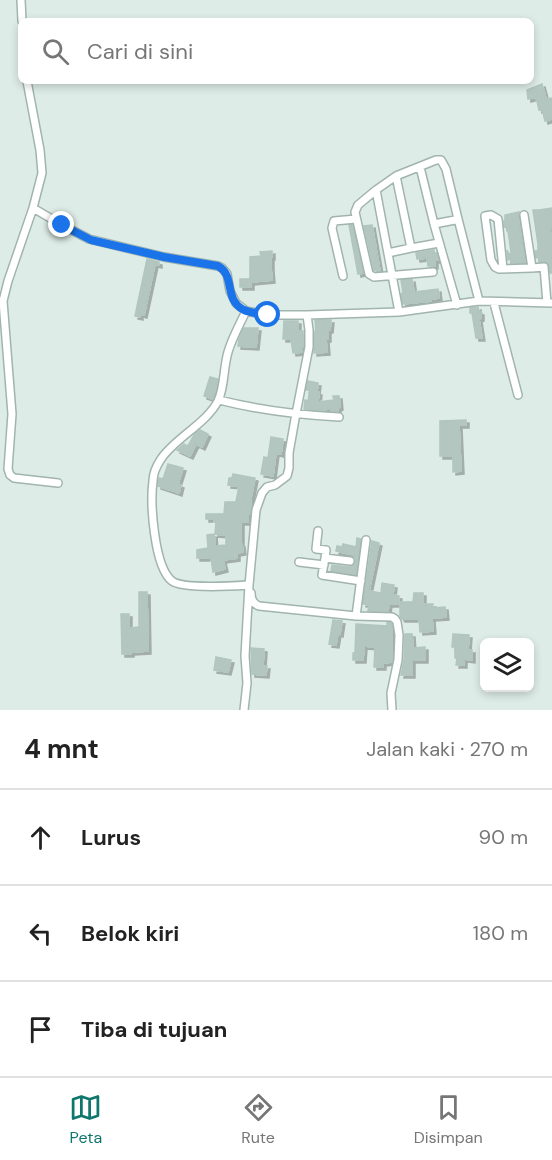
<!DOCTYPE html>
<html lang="id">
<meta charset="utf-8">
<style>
:root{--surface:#fff;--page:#f6f6f6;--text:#222;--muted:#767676;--line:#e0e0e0;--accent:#0f766e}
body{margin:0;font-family:"DM Sans",sans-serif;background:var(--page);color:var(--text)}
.controls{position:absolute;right:18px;bottom:18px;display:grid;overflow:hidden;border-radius:9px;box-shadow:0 3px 9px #0003}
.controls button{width:54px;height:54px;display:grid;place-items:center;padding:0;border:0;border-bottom:2px solid var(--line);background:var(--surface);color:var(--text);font:30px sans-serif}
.stop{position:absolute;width:18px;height:18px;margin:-14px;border:4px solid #1a73e8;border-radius:50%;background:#fff}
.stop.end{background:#1a73e8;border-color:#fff;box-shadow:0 2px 6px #0008}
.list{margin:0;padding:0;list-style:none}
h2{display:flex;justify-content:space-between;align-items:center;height:78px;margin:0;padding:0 24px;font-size:26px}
h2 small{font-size:20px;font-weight:400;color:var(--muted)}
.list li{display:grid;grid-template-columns:39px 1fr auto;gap:18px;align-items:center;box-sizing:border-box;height:96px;padding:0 24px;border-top:2px solid var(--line)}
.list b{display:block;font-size:22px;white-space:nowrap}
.list em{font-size:20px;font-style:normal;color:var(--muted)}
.icon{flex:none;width:33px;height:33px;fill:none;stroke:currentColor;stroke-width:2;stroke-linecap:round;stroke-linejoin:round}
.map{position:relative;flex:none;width:552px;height:710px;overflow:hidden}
.search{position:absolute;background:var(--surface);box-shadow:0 3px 9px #0003;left:18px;right:18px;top:18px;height:66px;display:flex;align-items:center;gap:15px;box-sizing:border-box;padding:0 21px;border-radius:9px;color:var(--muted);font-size:22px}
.sheet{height:366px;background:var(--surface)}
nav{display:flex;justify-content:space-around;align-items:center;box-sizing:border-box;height:84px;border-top:2px solid var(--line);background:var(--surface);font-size:16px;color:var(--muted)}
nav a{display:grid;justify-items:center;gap:3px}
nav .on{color:var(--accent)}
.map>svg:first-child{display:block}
.building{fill:#b4c6c0;stroke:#b0c6be;stroke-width:1.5;filter:url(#shadow)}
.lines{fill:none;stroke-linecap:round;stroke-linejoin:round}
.minor-casing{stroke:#a1b4af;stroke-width:10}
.minor{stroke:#fff;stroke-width:7}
.route{stroke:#1a73e8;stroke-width:8}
</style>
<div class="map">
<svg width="552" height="710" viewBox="0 0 552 710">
<defs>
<filter id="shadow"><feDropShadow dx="3" dy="3" stdDeviation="0" flood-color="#0004"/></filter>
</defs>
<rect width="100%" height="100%" fill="#deece7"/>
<path class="building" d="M542 84 546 99 552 98V119L545 121 542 109 539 110 536 97 528 99 527 90Z
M552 208V229H550L552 244V273H550L548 263 546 262H539V257L536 258 535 251H538V244L533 210H539Z
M519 212 518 216 525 263H512L511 259 508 260 507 250 511 257V252L508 231H507L506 226 504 227V221H505V215Z
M349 225H352L363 273 358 274Z
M372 225 380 271 374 270 364 226Z
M434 250V254L436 253 438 260H435V266H428L427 258 417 259 416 253Z
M272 251V257H271V268L272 280 251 282V287H240V279H250V257L261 256 260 252Z
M147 259 159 262V265L155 264 144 315 140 314V317L135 316Z
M412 279 414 292 438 289 439 298 431 299V301L403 304 401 294 403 293 401 280Z
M478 307 479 312H481V318L479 319 482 338H476L472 313H470V308Z
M315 320H331L330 330H328V339H326L327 352 314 353 315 331H316Z
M284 321H298V332L303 331V346L301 349 302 352 293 353 291 339H283Z
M244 328H258L256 347 238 346 239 339Z
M210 377 218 379 213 399 204 396Z
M308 381 318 383 317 392H319L318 402 334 400 333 396H339L340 407 338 408V411H331V409L318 410 304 409 305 400 308 401 310 390H306Z
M466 420V425H459L461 471 453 472V456H440V421Z
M200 430 208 434 202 447 196 444 190 456 177 450 184 444 187 446 189 444 194 435Z
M271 437 283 439 281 454 276 453 273 476 261 474 264 457 268 458Z
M168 464 183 468 178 484 181 485 179 493 158 486 159 478 163 479Z
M233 474 255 478 251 498 250 514H248V522H241V544H242L243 552 237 553V558L223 560 225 569 213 572 211 558H197V550L208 548 207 535 214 534 215 546 226 545V535L215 534 216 522H214V519H206V514H224L225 502H236L239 486 228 485 229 478H232Z
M357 538 361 539 356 574 331 571 332 565 349 567 354 565 356 561 354 555 336 551 337 546 342 547 343 544 356 547Z
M372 541 379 543 369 591 381 593 382 583 394 585 393 595 399 596 398 604H389L388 611H368L369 605 363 604Z
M139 592H147L148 651 131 652V654H122L121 614H129V628L139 627Z
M414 593H423V604H433L432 608 445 607 446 617 432 618 433 631 420 632 419 619H402L400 616V602H413Z
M333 620 342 621 340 634 338 633 336 645 329 644Z
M387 622 391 623 392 628V662L383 663V667H374L375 647 364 646 363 660H353V653H355L356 624 387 626Z
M405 634H412L413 648 425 647V660H412V675H401L404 660Z
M453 634 469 635 468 650H472V660L464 659V665H456L457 658H455V647H452Z
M251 648 264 649 263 666H267L266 675 252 674Z
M216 657 231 660 228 672 214 670Z"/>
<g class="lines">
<g class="minor-casing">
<path id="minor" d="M21 0 22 21
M27 81 40 150 42 173 33 208 62 225 89 239 164 257 218 266 222 268 227 274 230 291 236 303 246 311 268 315H307L399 312 479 301 552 303
M420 167 434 224
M396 176 436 160H441L446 169 458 219
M376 190 358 205 355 212 369 274 374 277 433 272
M33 208 8 281 3 301 12 414 8 469 10 475 14 478 58 483
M524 215 532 268 544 267 547 303
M388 253 411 248
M503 269 498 219 491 215 485 216 491 260 495 267 499 269 532 268
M343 276 332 228 334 221 356 219
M494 303 518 395
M457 305 434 224 455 220 458 219 479 301
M246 311C240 324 232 338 228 352 223 369 225 386 218 401 206 424 175 438 161 459 157 465 153 474 153 481 150 503 154 567 172 581 183 589 234 586 249 585
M399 312 376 190 396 176 411 248 439 243
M219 400C259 410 298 415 339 417
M318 531 316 549 326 550 325 558
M350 561 325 558 322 575 361 581
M299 562 324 565
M251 593C251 599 253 604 259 606L356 616 392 617 395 619 397 622 399 635 398 660 391 693 392 710
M356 616 366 540
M244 710 247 683 245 656 249 585 256 510 262 493 267 487 275 485 287 476 289 468V453L295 419 309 347V330L307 315"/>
</g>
<use href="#minor" class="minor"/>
</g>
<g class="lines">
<path class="route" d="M62 225 91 240 164 257 218 266C236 276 223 299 244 310 251 313 261 314 268 315"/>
</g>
</svg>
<div class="controls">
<button><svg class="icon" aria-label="layers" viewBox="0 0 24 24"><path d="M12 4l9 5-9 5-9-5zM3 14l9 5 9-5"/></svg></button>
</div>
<div class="stop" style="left:268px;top:315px"></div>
<div class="stop end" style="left:62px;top:225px"></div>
<div class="search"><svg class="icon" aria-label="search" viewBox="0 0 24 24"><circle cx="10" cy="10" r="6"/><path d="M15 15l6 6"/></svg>Cari di sini</div>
</div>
<section class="sheet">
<h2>4 mnt<small>Jalan kaki · 270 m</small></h2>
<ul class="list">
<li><svg class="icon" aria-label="ahead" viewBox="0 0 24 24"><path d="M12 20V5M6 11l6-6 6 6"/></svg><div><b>Lurus</b></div><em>90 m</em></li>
<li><svg class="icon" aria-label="left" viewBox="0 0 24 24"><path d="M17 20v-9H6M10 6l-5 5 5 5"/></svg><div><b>Belok kiri</b></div><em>180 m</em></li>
<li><svg class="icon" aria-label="arrive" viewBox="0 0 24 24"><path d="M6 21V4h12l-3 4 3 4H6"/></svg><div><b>Tiba di tujuan</b></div></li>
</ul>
</section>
<nav>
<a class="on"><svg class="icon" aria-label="map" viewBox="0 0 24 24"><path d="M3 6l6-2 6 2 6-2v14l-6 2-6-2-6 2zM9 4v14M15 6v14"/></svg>Peta</a>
<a><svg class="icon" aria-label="directions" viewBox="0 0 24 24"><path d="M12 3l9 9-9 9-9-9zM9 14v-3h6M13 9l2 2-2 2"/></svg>Rute</a>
<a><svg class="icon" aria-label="saved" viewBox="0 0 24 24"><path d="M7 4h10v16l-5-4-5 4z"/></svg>Disimpan</a>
</nav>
